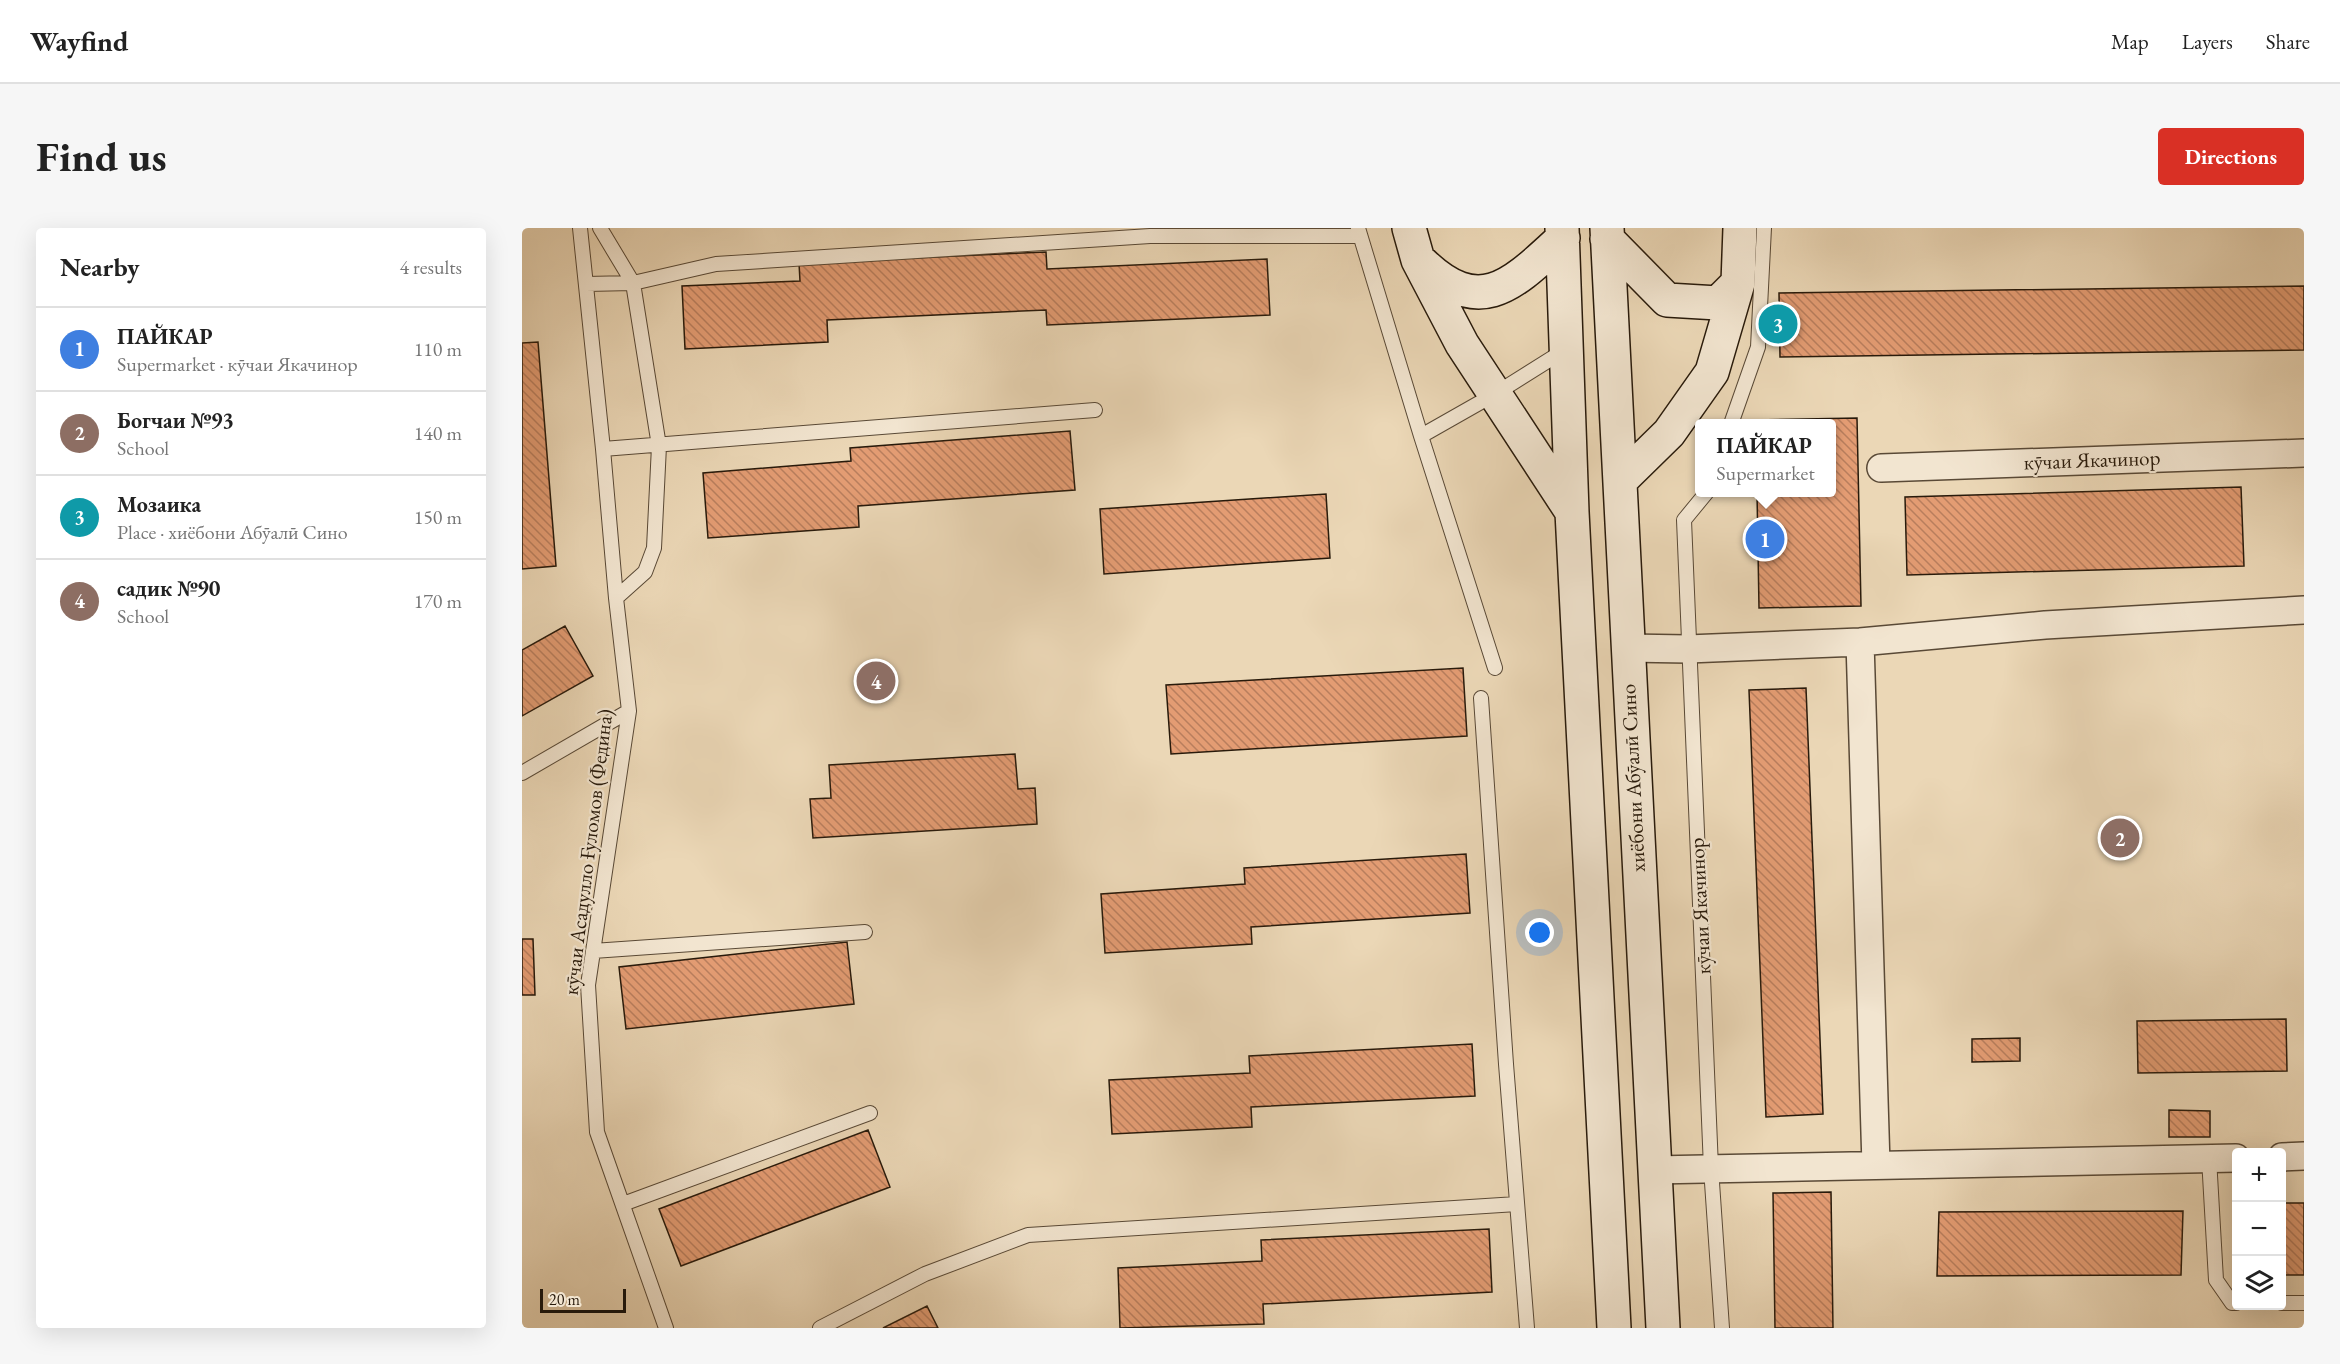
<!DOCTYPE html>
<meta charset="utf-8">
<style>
:root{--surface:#fff;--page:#f6f6f6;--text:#222;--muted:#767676;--line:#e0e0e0;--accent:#d93025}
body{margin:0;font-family:"EB Garamond",serif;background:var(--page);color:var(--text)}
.controls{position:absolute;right:18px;bottom:18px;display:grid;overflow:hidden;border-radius:6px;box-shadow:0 6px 24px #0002}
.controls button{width:54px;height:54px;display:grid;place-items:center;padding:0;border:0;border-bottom:2px solid var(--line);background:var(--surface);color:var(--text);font:30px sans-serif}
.scale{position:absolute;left:18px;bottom:15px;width:86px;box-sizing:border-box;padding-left:6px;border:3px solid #281a0b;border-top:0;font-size:16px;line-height:21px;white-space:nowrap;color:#281a0b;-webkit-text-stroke:4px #f2e5d0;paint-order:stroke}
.you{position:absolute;left:1018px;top:705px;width:21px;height:21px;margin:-15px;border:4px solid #fff;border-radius:50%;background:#1a73e8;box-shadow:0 0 0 9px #1a73e833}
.badge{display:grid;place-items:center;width:39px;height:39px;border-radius:50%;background:var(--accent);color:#fff;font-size:20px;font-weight:700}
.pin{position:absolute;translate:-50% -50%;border:3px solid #fff;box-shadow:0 2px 6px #0006}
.popup{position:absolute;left:1173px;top:191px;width:141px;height:78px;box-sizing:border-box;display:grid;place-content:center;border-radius:6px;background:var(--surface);filter:drop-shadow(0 2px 4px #0005);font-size:20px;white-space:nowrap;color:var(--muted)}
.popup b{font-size:22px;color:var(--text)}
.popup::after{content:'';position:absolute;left:50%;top:100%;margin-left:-12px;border:12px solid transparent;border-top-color:var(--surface)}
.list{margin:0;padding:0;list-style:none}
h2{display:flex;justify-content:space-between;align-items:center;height:78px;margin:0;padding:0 24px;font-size:26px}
h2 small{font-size:20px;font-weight:400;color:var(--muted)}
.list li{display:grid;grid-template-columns:39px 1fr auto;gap:18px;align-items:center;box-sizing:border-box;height:84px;padding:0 24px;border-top:2px solid var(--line)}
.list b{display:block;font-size:22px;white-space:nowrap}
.list p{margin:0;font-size:20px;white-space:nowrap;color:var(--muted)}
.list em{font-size:20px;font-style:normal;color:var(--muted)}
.icon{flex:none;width:33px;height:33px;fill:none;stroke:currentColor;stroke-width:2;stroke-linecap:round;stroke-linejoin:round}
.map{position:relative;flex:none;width:1782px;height:1100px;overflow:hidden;border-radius:6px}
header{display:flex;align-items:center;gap:36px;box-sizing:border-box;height:84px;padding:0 30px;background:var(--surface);border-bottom:2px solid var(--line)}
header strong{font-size:28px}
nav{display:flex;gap:33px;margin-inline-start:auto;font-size:21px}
.intro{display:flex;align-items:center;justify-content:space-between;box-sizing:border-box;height:144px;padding:0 36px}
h1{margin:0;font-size:42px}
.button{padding:15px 27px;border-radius:6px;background:var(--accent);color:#fff;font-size:21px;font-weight:700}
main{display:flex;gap:36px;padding:0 36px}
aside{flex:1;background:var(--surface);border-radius:6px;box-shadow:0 6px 24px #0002}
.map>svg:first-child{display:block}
.building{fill:url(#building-back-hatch);stroke:#281a0b;stroke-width:1.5}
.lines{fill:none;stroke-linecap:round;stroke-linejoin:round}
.lane-casing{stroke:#594936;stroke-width:16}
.street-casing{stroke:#594936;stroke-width:30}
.secondary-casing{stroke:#281a0b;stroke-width:36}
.lane{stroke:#f2e5d0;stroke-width:14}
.street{stroke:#f2e5d0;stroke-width:27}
.secondary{stroke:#f2e5d0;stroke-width:33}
.labels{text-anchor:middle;stroke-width:4.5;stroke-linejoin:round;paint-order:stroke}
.street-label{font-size:21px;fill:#281a0b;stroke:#f2e5d0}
</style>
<header>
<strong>Wayfind</strong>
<nav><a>Map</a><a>Layers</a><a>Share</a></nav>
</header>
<div class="intro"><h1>Find us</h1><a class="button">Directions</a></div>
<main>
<aside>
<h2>Nearby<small>4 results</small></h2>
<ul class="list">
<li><span class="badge" style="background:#3f7fe0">1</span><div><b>ПАЙКАР</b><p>Supermarket · кӯчаи Якачинор</p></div><em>110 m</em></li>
<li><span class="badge" style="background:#8d6e63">2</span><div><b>Богчаи №93</b><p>School</p></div><em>140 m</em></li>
<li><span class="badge" style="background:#0f9aa8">3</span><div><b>Мозаика</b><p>Place · хиёбони Абӯалӣ Сино</p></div><em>150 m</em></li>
<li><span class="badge" style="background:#8d6e63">4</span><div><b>садик №90</b><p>School</p></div><em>170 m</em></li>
</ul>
</aside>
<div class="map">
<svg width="1782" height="1100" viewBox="0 0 1782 1100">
<defs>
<pattern id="building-back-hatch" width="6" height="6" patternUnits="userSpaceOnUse" patternTransform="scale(1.5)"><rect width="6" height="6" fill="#e39c73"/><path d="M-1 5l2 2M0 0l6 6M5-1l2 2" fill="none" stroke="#b87e5d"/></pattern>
</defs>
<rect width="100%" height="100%" fill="#ebd7b6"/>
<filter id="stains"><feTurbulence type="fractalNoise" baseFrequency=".00333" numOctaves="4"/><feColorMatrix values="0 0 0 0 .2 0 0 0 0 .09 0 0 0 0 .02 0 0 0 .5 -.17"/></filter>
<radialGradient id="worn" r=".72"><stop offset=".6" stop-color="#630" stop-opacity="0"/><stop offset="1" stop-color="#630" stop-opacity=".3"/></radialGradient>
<path class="building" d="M524 24 525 41 745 31 748 87 525 97 524 82 305 92 306 114 163 121 160 58 278 53 277 35Z
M1782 58V122L1258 129 1257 65Z
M16 114 34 338 0 341V115Z
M1335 190 1339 378 1237 380 1235 264H1309V196H1233V192Z
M548 203 553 262 336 278 337 299 186 310 181 245 329 233 328 220Z
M1719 259 1722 338 1385 347 1383 269Z
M804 266 808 330 582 346 578 281Z
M43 398 71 448 0 488V422Z
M941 440 945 508 649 526 644 457Z
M1284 460 1301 886 1244 889 1227 462Z
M493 526 496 561 513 560 515 596 291 610 288 571 309 570 307 537Z
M944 626 948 685 729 699 730 716 583 725 579 666 723 656 722 640Z
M0 711H11L13 767H0Z
M325 714 332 776 104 801 97 739Z
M1764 791 1765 843 1616 845 1615 793Z
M1498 810V833L1450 834V811Z
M950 816 953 868 729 879 730 899 590 906 587 852 728 845 727 828Z
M1647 882 1688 883V909H1647Z
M346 902 368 959 159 1038 137 981Z
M1309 964 1311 1100H1253L1251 965Z
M1760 975H1782V1047H1760Z
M1661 983 1659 1047 1415 1048 1417 984Z
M967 1001 970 1064 741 1076 742 1096 598 1100 596 1040 740 1033 739 1012Z
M405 1078 416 1100H361Z"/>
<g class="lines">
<g class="lane-casing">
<path id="lane" d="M58 0 81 221 94 370 107 483 66 757 75 904 144 1100
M78 0 111 55 137 218 132 320 123 344 94 370
M836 0 899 208 973 440
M64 56 111 55 194 36 628 8H838
M1209 196 1236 119 1242 0
M899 208 973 166 1043 122
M81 221 573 182
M1185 264 1162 292 1189 940 1200 1100
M959 470 984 836 1005 1100
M0 545 107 483
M71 723 343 704
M1687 930 1694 1052 1710 1075H1714
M101 976 348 885
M1760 1075H1782
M298 1100 403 1046 506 1007 995 976"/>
</g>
<g class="street-casing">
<path id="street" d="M1359 240 1782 225
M1338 414 1354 937
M1105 420 1166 421 1338 414 1523 397 1782 382
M1760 929 1782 928
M1132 942 1714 930"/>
</g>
<g class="secondary-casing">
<path id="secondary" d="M887 0 896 32 940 116 1050 284
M1040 0 1050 284 1092 1100
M1085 0 1141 1100
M1085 11 1145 72 1196 75 1216 55
M900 35C959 92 992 55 1041 10
M1098 253 1147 205 1190 144 1216 55 1218 0"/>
</g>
<use href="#lane" class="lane"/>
<use href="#street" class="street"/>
<use href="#secondary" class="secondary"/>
</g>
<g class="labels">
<g class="street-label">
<text transform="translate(1570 232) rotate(-2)" y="7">кӯчаи Якачинор</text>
<text transform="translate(1111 550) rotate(-93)" y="7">хиёбони Абӯалӣ Сино</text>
<text transform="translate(66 624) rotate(-83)" y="7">кӯчаи Асадулло Ғуломов (Федина)</text>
<text transform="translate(1178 678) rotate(-93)" y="7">кӯчаи Якачинор</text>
</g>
</g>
<rect width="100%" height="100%" filter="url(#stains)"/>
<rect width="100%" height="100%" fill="url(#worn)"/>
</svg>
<div class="controls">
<button>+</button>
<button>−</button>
<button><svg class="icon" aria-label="layers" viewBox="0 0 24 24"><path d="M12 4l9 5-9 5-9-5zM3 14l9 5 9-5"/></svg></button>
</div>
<div class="scale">20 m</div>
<div class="you"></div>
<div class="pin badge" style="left:1243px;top:311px;background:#3f7fe0">1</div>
<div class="popup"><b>ПАЙКАР</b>Supermarket</div>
<div class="pin badge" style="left:1598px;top:610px;background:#8d6e63">2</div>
<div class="pin badge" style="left:1256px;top:96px;background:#0f9aa8">3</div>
<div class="pin badge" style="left:354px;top:453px;background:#8d6e63">4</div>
</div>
</main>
